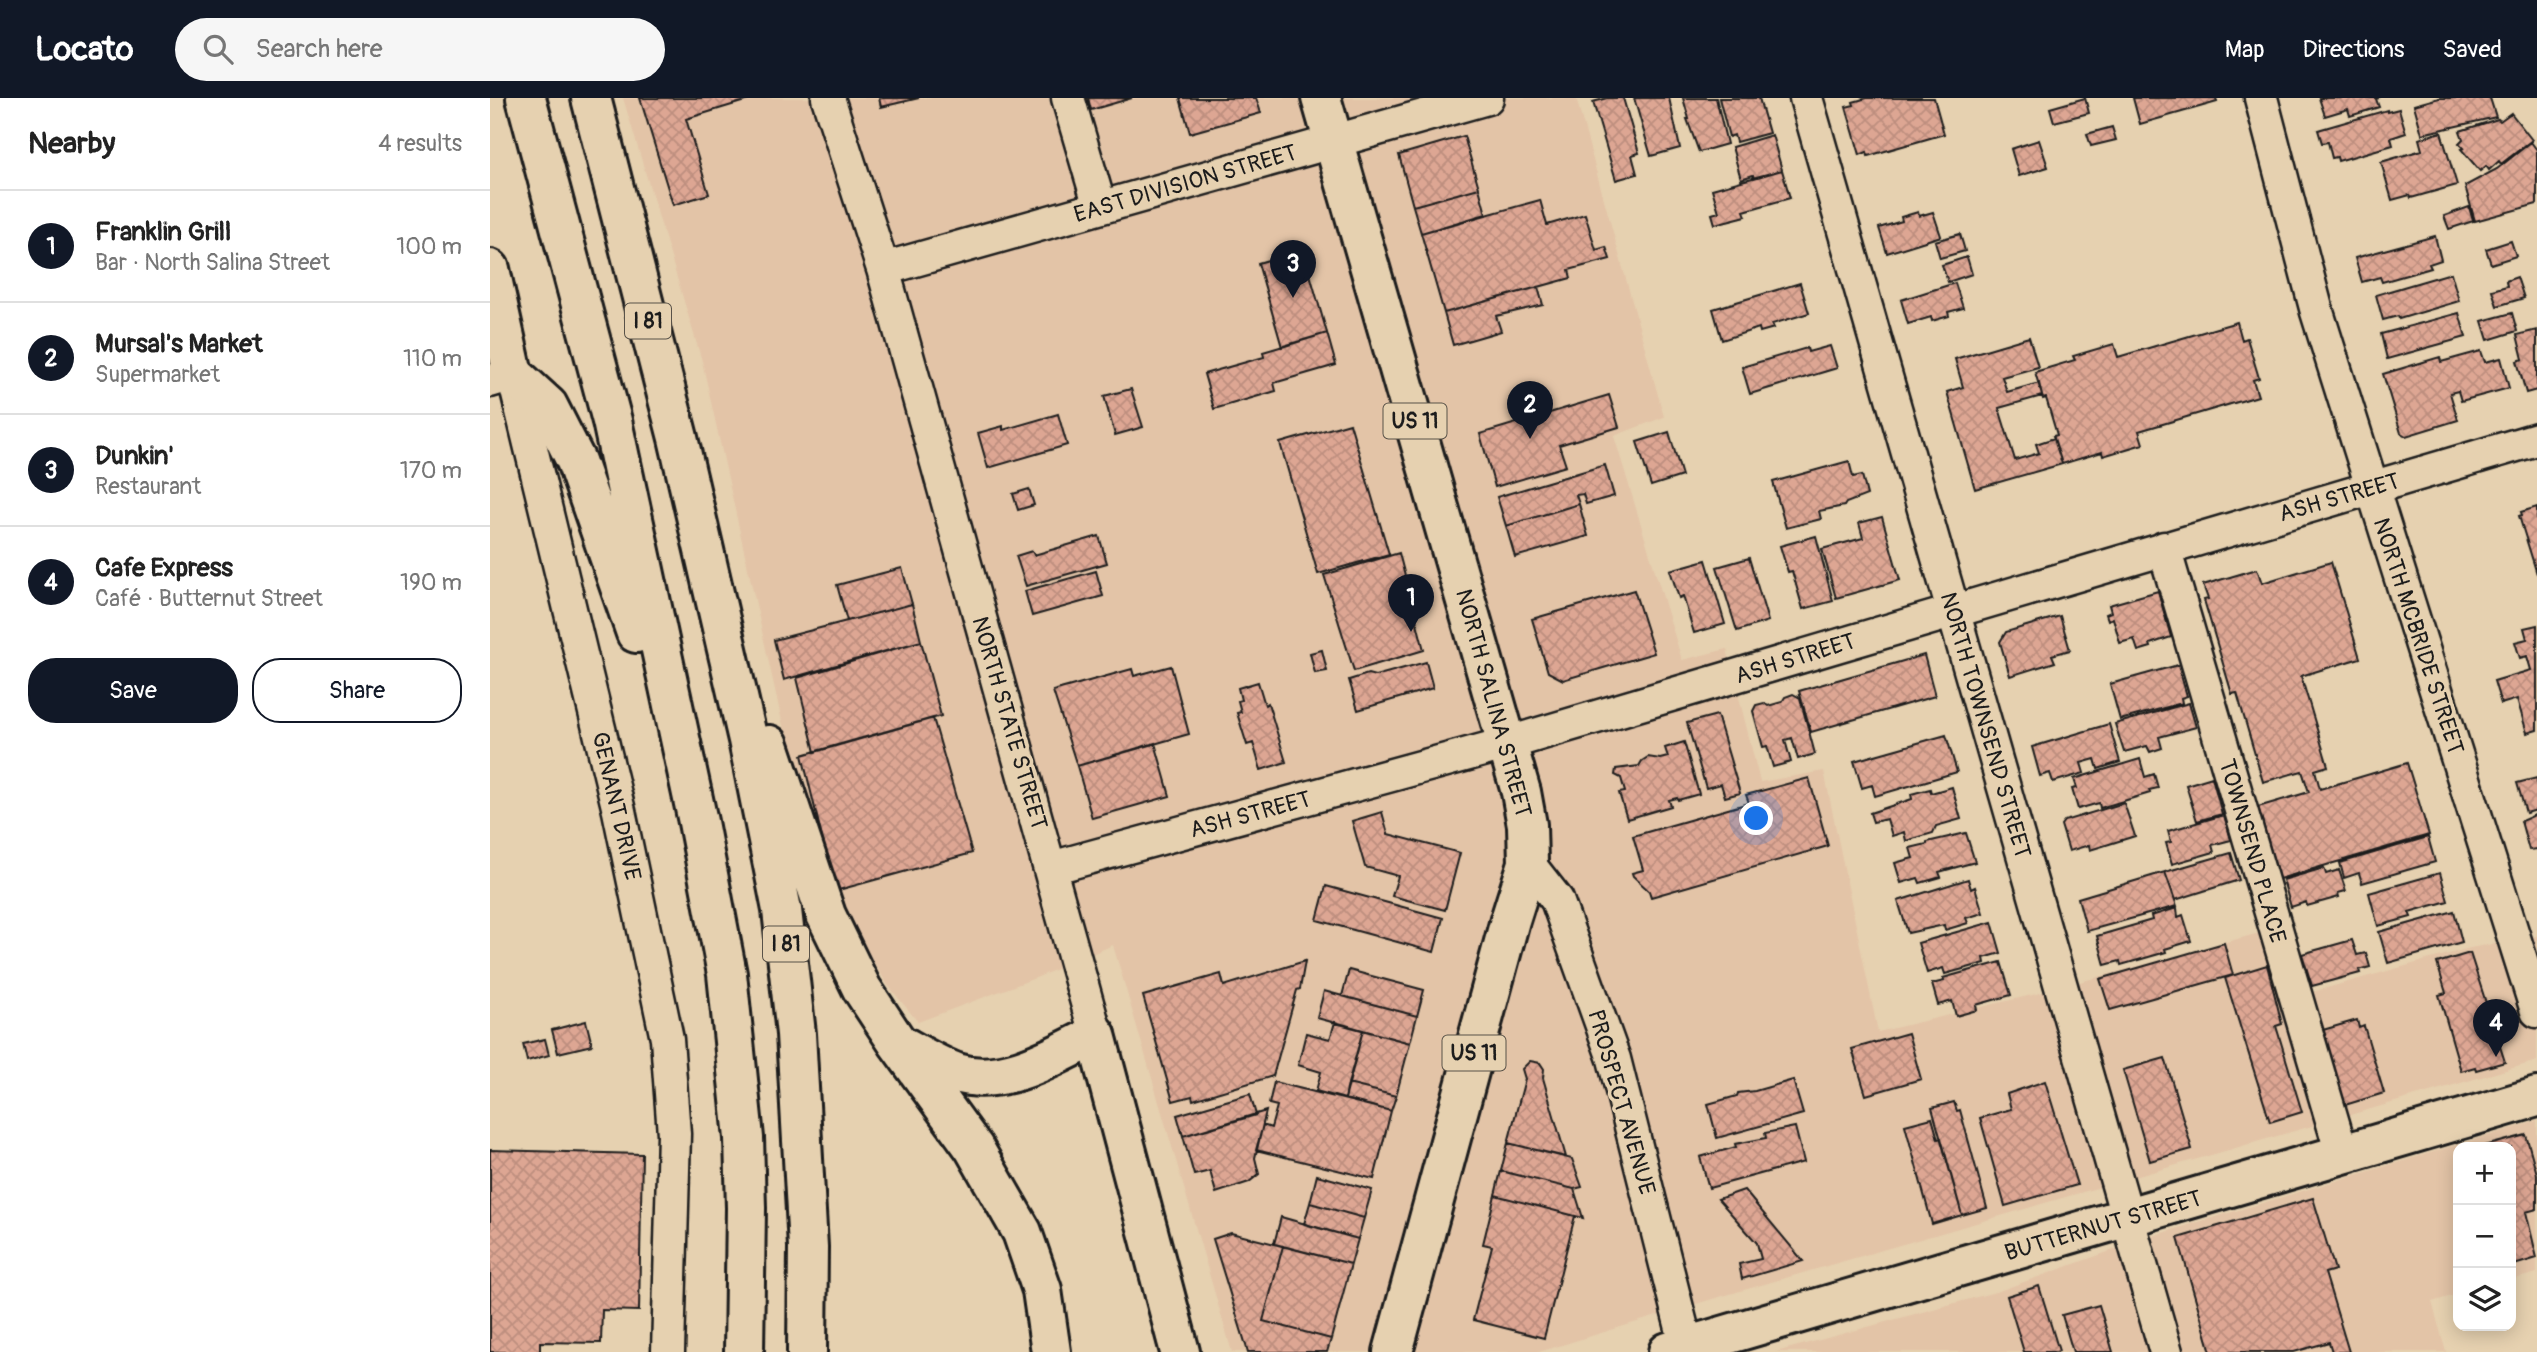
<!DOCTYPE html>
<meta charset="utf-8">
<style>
:root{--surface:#fff;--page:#f6f6f6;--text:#222;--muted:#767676;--line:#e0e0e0;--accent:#111827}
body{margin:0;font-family:Pangolin,sans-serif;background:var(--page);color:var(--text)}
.controls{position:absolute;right:21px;bottom:21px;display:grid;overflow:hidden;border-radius:14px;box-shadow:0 4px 18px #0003}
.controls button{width:63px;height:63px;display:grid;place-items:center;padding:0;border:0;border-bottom:2px solid var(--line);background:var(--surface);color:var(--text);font:35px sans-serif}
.you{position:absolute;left:1267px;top:721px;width:24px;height:24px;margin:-18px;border:5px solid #fff;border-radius:50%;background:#1a73e8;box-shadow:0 0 0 10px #1a73e833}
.badge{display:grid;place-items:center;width:46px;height:46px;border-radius:50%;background:var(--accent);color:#fff;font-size:23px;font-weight:700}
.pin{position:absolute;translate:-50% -58px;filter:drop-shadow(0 2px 4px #0008)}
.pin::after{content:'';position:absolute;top:37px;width:24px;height:21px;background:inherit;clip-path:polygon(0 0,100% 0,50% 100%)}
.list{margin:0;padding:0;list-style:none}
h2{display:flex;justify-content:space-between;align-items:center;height:91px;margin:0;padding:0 28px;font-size:30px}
h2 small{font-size:23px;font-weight:400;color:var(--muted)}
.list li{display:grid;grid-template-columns:46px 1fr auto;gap:21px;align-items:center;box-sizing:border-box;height:112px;padding:0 28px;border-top:2px solid var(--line)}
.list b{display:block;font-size:26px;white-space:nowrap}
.list p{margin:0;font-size:23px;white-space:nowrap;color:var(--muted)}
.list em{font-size:23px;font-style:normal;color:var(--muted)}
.actions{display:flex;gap:14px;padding:21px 28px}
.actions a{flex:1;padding:16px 0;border:2px solid var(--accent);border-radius:28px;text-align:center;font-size:24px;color:var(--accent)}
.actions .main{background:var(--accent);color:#fff}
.icon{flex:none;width:38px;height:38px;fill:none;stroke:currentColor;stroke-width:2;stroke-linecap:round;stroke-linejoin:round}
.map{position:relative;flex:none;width:2047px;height:1254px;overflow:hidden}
header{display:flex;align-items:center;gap:42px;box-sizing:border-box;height:98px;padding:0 35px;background:var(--accent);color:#fff}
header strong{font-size:33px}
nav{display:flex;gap:38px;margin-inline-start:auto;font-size:24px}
.search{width:490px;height:63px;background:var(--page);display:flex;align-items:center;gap:18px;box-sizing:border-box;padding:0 24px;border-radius:38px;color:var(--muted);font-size:26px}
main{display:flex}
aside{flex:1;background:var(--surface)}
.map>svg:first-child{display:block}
.built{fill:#e3c4a7}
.building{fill:url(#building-cross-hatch);stroke:#1c1c1c;stroke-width:2}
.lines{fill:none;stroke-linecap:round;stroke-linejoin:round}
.street-casing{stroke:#1c1c1c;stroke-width:37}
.secondary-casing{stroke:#1c1c1c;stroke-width:44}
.primary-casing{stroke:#1c1c1c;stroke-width:44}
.highway-casing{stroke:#1c1c1c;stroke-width:44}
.street{stroke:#e6d1b0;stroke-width:32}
.secondary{stroke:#e6d1b0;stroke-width:38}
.primary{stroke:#e6d1b0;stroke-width:38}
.highway{stroke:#e6d1b0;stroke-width:38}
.labels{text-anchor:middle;stroke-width:7;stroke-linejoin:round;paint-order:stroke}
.shield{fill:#e6d1b0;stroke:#595248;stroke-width:2}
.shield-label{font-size:21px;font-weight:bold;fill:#1c1c1c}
.street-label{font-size:23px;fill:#1c1c1c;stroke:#e6d1b0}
</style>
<header>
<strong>Locato</strong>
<div class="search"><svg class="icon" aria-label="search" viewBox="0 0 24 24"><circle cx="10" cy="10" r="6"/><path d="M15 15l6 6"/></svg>Search here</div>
<nav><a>Map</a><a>Directions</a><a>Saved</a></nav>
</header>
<main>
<aside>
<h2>Nearby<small>4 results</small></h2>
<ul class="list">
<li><span class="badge">1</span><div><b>Franklin Grill</b><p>Bar · North Salina Street</p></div><em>100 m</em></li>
<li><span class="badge">2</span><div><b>Mursal's Market</b><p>Supermarket</p></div><em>110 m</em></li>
<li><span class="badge">3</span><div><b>Dunkin'</b><p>Restaurant</p></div><em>170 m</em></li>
<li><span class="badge">4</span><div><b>Cafe Express</b><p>Café · Butternut Street</p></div><em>190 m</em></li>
</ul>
<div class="actions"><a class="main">Save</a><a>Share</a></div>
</aside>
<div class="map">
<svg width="2047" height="1254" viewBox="0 0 2047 1254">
<defs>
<pattern id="building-cross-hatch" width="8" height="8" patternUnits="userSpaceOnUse" patternTransform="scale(1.75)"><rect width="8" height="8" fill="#dda693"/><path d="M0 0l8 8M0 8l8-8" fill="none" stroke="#bd8e7e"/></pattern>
</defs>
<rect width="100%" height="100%" fill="#e6d1b0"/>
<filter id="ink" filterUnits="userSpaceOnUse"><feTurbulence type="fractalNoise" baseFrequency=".0143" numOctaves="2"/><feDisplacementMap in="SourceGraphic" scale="14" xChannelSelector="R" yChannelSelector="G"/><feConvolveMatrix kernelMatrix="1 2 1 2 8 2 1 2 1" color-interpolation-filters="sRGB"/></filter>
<g filter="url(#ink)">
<path class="built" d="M133 0H1086L1174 319 1124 338 1192 562 1237 551 1270 684 1334 673 1388 934 1542 897 1773 834 1797 901 1980 850 2047 838V963L1219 1202 1049 1254H742L623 847 548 879 428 924 397 886 332 780 297 646 212 263Z
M2047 1023V1175L2021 1182V1049H1968V1196L1942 1204 1956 1254H1286L1509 1193 1665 1137Z"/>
<path class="building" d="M150 0H265L196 21 219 96 183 107Z
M389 0H429L391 9Z
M598 0H642L601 12Z
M690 0H766L771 15 700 35Z
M1117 0H1133L1149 55 1142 57 1147 76 1126 82 1103 4Z
M1144 0H1179L1190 50 1161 58Z
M1193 0H1226L1237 46 1209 54 1197 21H1199Z
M1229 0H1269L1279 35 1246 44 1244 37 1239 39Z
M1377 0H1444L1454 36 1378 58 1377 54 1370 57 1356 9 1364 7 1363 4Z
M1595 0 1599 15 1564 24 1560 10Z
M1643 0H1726L1727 4 1650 26Z
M1829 0H1889L1886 1 1889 9 1860 18 1858 11 1835 18Z
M1949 0H2000L2006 19 1932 36 1924 7Z
M1909 11 1916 35 1901 40 1903 47 1848 63 1847 59 1842 60 1838 44 1832 45 1828 32 1897 12V14Z
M2021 15 2042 42 2011 66 2009 63 1999 72 1996 68 1990 73 1971 51 1974 50 1969 45 1973 41 1970 33 2008 21 2010 23Z
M1622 29 1626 42 1601 48 1597 36Z
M1951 34 1967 87 1921 100 1920 97 1902 102 1891 64 1932 52 1929 41Z
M1282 37 1292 72 1264 80 1263 77 1251 81 1242 49Z
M974 38 989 90 923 108 909 57Z
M1549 42 1558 69 1529 78 1521 51Z
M2041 44 2047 52V106L1985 123 1975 88 2007 71Z
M1292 72 1300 100 1254 113 1256 118 1225 126 1222 116 1229 114 1222 91Z
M989 90 996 116 931 135 923 108Z
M1050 102 1057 127 1095 116 1106 152 1116 149 1120 161 1079 172 1081 180 954 215 931 135Z
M1979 109 1983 123 1959 131 1954 118Z
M1428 114 1429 118 1443 114 1451 138 1397 155 1389 130 1412 123 1411 119Z
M1470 136 1475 153 1450 160 1445 143Z
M1945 138 1951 162 1939 166 1941 170 1892 184 1890 179 1872 184 1865 160Z
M2021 143 2026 158 2001 166 1996 151Z
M813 152 837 235 792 249 768 165Z
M1477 159 1482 176 1458 184 1452 167Z
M1961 175 1969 203 1909 221 1908 218 1893 222 1886 197Z
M2027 179 2034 200 2007 208 2002 192 2017 188 2016 183Z
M1310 185 1319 215 1282 226 1284 230 1270 234 1269 230 1232 242 1223 211Z
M1465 185 1473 210 1458 214 1459 218 1442 223 1441 219 1418 226 1411 202Z
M1048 189 1053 207 1006 218 1011 233 963 247 954 215Z
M1969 215 1976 239 1897 261 1891 236Z
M2022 215 2027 233 1998 242 1992 223Z
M1747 224 1752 242 1757 240 1769 280 1763 282 1768 298 1649 333 1653 346 1613 358 1612 354 1572 366 1563 338 1567 337 1556 300 1553 301 1545 274 1585 262 1583 258 1624 246 1628 259Z
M2047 232V292L2036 295 2027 263 2033 261 2027 237Z
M837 235 846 267 784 285 786 293 724 311 714 276 774 259 773 254Z
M1539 239 1548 269 1512 279 1517 294 1549 285 1552 298 1509 310 1525 362 1549 355 1546 346 1564 340 1572 366 1485 391 1457 294 1473 289 1465 261Z
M1340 248 1347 270 1260 296 1252 269 1317 250 1318 254Z
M1991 253 1995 264 2011 260 2019 290 1971 303 1968 293 1960 295 1968 322 1916 338 1911 335 1893 276 1950 259 1951 264Z
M641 291 653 329 625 337 614 298Z
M1119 297 1129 329 1069 347 1076 368 1005 389 990 336Z
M568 316 577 347 498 370 488 335 513 328V332Z
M860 325 899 456 828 476 790 345Z
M1179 334 1192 378 1161 388 1147 344Z
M1359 363 1363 379 1372 377 1377 397 1356 405 1354 408 1329 413 1331 421 1296 430 1283 384Z
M1115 367 1124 398 1096 406 1093 396 1086 397 1089 406 1016 428 1007 399Z
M539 391 544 407 528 412 523 396Z
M1089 406 1098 438 1025 459 1016 428Z
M2047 409V476L2029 418 2032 417 2031 414Z
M1392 419 1410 482 1346 500 1332 451 1373 440 1369 425Z
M609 438 617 465 536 488 526 458 542 453 544 457Z
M1326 438 1343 503 1313 511 1302 473 1298 474 1290 448Z
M909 455 934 552 864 573 834 477Z
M1259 460 1278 523 1247 533 1227 469Z
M1216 462 1235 526 1204 535 1193 498 1189 500 1180 472Z
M1841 464 1870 560 1811 578 1838 668 1825 672 1830 691 1917 665 1939 737 1789 781 1768 709 1819 694 1812 673 1773 684 1747 595 1742 596 1714 502 1718 501 1713 487 1767 471 1772 485Z
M412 470 422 506 357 523 347 487Z
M606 473 613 498 542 518 535 493Z
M1144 492 1164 555 1073 582 1058 574 1042 521Z
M1668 493 1681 539 1660 546 1661 549 1648 553 1644 541 1630 545 1623 520 1618 522 1616 516 1621 514 1619 507Z
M422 506 431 543 294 582 284 542Z
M1570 518 1580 552 1562 557 1565 564 1520 578 1510 544 1516 534Z
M2047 527V632L2037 635 2027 601 2011 606 2004 583 2041 572 2037 558 2030 560 2025 544 2037 541 2034 530Z
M431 543 451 618 325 654 307 580Z
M832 552 837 573 825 575 820 555Z
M1434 557 1445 598 1321 634 1309 593Z
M936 564 943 590 868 612 859 582 878 576 885 578Z
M1688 567 1697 598 1691 600 1692 605 1630 622 1620 586Z
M681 568 699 636 587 668 563 593 642 571 644 578Z
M768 584 775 607 778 605 796 664 771 672 763 645 757 647 747 615 751 614 748 603 751 602 748 590Z
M1303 596 1310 600 1325 656 1308 661 1302 640 1295 642 1301 664 1283 669 1277 648 1273 649 1263 613 1266 607 1274 605 1278 608 1292 604 1295 599Z
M1699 605 1706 629 1669 639 1672 650 1660 654 1657 648 1634 654 1625 626Z
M1227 617 1250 695 1235 699 1231 686 1216 690 1197 625Z
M443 620 482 755 345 793 312 657Z
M1619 626 1630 664 1608 671 1605 661 1591 665 1594 675 1563 684 1560 675 1550 678 1542 649Z
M1456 637 1467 674 1385 698 1382 687 1372 690 1364 663Z
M1194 644 1209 696 1188 702 1187 700 1179 702 1181 708 1137 721 1129 695 1135 694 1131 680 1125 677 1126 671 1149 668 1152 663 1158 659 1170 661 1178 659 1175 650Z
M665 645 680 698 602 720 587 668Z
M1650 661 1655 679 1664 676 1668 690 1659 692 1660 695 1610 710 1609 705 1588 711 1582 691 1587 690 1584 681Z
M1722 679 1732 716 1707 723 1696 687Z
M1319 680 1338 748 1161 799 1159 793 1143 778 1142 775 1153 772 1143 738 1259 705 1256 697Z
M2047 680V712L2036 715 2027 685Z
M1462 689 1471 721 1446 728 1443 735 1416 743 1414 734 1402 738 1397 721 1383 724 1380 715 1422 701 1421 696 1440 691 1441 695Z
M1634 705 1645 738 1600 752 1599 747 1579 753 1571 727 1574 723Z
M892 714 898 736 970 755 955 812 902 798 908 778 875 769 862 723Z
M2047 716V751L2039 752 2031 723Z
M1734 717 1741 742 1722 747 1724 754 1682 766 1676 745 1681 744 1678 733Z
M1476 735 1485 764 1449 774 1451 779 1430 785 1428 780 1411 785 1405 765 1423 760 1420 750 1437 746V744Z
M1938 739 1945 764 1872 785 1869 775 1854 780 1850 765Z
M1741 755 1749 782 1685 802 1675 774Z
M1834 770 1836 776 1849 772 1856 793 1848 795 1849 799 1817 808 1816 804 1801 809 1793 782Z
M1675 774 1687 808 1597 833 1588 800Z
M1950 775 1958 803 1919 814 1921 819 1888 828 1879 795Z
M1478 781 1481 791 1485 789 1493 815 1476 820 1478 825 1455 832 1454 827 1418 835 1408 803Z
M836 788 953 820 944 854 827 822Z
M1687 810 1688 819 1693 817 1701 843 1675 851 1676 854 1631 867 1630 863 1615 867 1607 838 1662 822 1661 818Z
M1964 813 1972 844 1898 865 1889 834Z
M1502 824 1511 855 1494 860 1495 865 1455 876 1453 870 1437 875 1428 845Z
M1862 842 1867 857 1876 855 1880 869 1869 872 1870 875 1822 888 1812 856Z
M1734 845 1743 877 1620 912 1610 881Z
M1980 855 2015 964 1986 972 1985 969 1971 973 1949 897 1956 895 1947 865Z
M815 863 810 891 807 892 783 978 703 1002 702 998 683 1003 653 898 731 876 734 888Z
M1511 864 1521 897 1486 907 1487 912 1466 918 1462 903 1448 907 1442 886 1454 883 1453 880Z
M1777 867 1792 926 1786 928 1812 1014 1780 1024 1735 880Z
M859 872 934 892 927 918 852 898Z
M834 893 927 918 920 945 827 920Z
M1867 922 1869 930 1874 928 1894 995 1855 1007 1833 932Z
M96 923 102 947 68 955 62 932Z
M845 924 873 932 855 1001 826 993 831 974 808 967 816 935 840 941Z
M873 932 920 945 906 998 858 986Z
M1418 935 1431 981 1376 997 1362 951Z
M55 941 59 957 37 963 33 946Z
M1675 960 1702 1051 1660 1063 1633 972Z
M1040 963 1050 965 1054 971 1053 980 1076 1059 1018 1045 1035 981 1032 971Z
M1303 982 1313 1016 1227 1040 1218 1006 1247 998 1248 995 1265 993Z
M1555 983 1587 1087 1515 1108 1490 1020 1521 1011 1517 996Z
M784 984 901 1013 884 1081 766 1052 773 1027 781 1030 787 1008 779 1006Z
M858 986 906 998 901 1013 855 1001Z
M760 996 766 1017 693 1038 687 1017Z
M1464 1004 1467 1013 1470 1012 1497 1110 1472 1117 1442 1010Z
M776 1013 765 1060 769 1076 759 1084 726 1095 720 1073 704 1077 693 1038Z
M1442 1020 1448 1041 1451 1040 1472 1117 1442 1126 1415 1027Z
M1305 1029 1314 1064 1219 1090 1210 1059 1246 1049 1245 1046 1276 1040 1275 1035Z
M2036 1037 2047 1076V1111L2036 1114 2047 1160 2021 1168V1049H1991Z
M1018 1045 1082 1061 1092 1089 1084 1091 1011 1073Z
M0 1052 152 1056 149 1213 112 1212 111 1245 50 1244V1254H0Z
M1011 1073 1084 1091 1093 1120 1005 1097Z
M827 1077 882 1092 874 1120 820 1105Z
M1254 1092 1313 1163 1252 1181 1249 1166 1271 1161 1267 1145 1228 1101Z
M1005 1097 1085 1118 1054 1240 983 1222 1002 1148 993 1146Z
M1823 1100 1845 1172 1835 1175 1859 1254H1842L1839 1244 1804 1254H1721L1688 1140Z
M820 1105 874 1120 868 1141 814 1126Z
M791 1119 868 1141 861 1166 784 1146Z
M741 1135 793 1148 773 1223 841 1241 837 1254H758L723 1141Z
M793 1148 861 1166 841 1241 773 1223Z
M1549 1188 1569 1253 1566 1254H1534L1517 1198Z
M1609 1207 1623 1254H1583L1572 1217Z"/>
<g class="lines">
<g class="street-casing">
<path id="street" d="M338 0 393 171 606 937
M578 0 610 109
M1316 0 1676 1254
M1771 0 1827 214 2047 913
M393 171 997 0
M0 283 23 276 129 713 177 941 184 1036 178 1254
M1674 450 1852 1056
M1038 765 1067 802 1124 961 1198 1254
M561 770 1015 646 2047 341"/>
</g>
<g class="secondary-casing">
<path id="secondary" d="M0 171 23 276
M606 937 690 1254
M1178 1254 2047 999"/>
</g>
<g class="primary-casing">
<path id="primary" d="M831 0 1031 694 1037 727 1038 765 1020 822 903 1254"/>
</g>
<g class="highway-casing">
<path id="highway" d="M36 0 122 323 208 724 237 876 254 1040 256 1110 254 1254
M101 0 188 340 258 642 292 812 306 936 318 1149 317 1254
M23 276 58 308 86 363 146 535
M279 647 336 817 372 891 407 944 484 1050 532 1134 552 1192 561 1254
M413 948C431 958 448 968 467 975 513 990 566 957 606 937"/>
</g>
<use href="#street" class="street"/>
<use href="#secondary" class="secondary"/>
<use href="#primary" class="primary"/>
<use href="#highway" class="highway"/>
</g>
</g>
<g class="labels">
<g class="shield">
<rect x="135" y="205.5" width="46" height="35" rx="5"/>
<rect x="893.5" y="305.5" width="63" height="35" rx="5"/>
<rect x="273" y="828.5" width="46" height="35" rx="5"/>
<rect x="952.5" y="937.5" width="63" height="35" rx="5"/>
</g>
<g class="shield-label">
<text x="158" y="230">I 81</text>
<text x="925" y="330">US 11</text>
<text x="296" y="853">I 81</text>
<text x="984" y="962">US 11</text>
</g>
<g class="street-label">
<text transform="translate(695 85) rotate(-16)" y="8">EAST DIVISION STREET</text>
<text transform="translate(1849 399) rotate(-16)" y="8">ASH STREET</text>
<text transform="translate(1929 538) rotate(72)" y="8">NORTH MCBRIDE STREET</text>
<text transform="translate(1305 560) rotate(-17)" y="8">ASH STREET</text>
<text transform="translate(1004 605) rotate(75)" y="8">NORTH SALINA STREET</text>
<text transform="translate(520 625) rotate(74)" y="8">NORTH STATE STREET</text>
<text transform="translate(1496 627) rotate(74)" y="8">NORTH TOWNSEND STREET</text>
<text transform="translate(127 708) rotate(77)" y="8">GENANT DRIVE</text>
<text transform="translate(760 716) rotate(-15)" y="8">ASH STREET</text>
<text transform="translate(1763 753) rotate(74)" y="8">TOWNSEND PLACE</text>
<text transform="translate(1132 1004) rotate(74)" y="8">PROSPECT AVENUE</text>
<text transform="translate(1613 1127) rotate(-16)" y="8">BUTTERNUT STREET</text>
</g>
</g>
</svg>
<div class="controls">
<button>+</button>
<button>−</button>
<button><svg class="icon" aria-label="layers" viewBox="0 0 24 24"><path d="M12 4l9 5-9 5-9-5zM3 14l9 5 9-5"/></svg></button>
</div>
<div class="you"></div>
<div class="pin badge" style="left:921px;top:534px">1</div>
<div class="pin badge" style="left:1040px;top:341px">2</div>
<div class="pin badge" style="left:803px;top:200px">3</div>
<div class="pin badge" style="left:2006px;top:959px">4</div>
</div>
</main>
